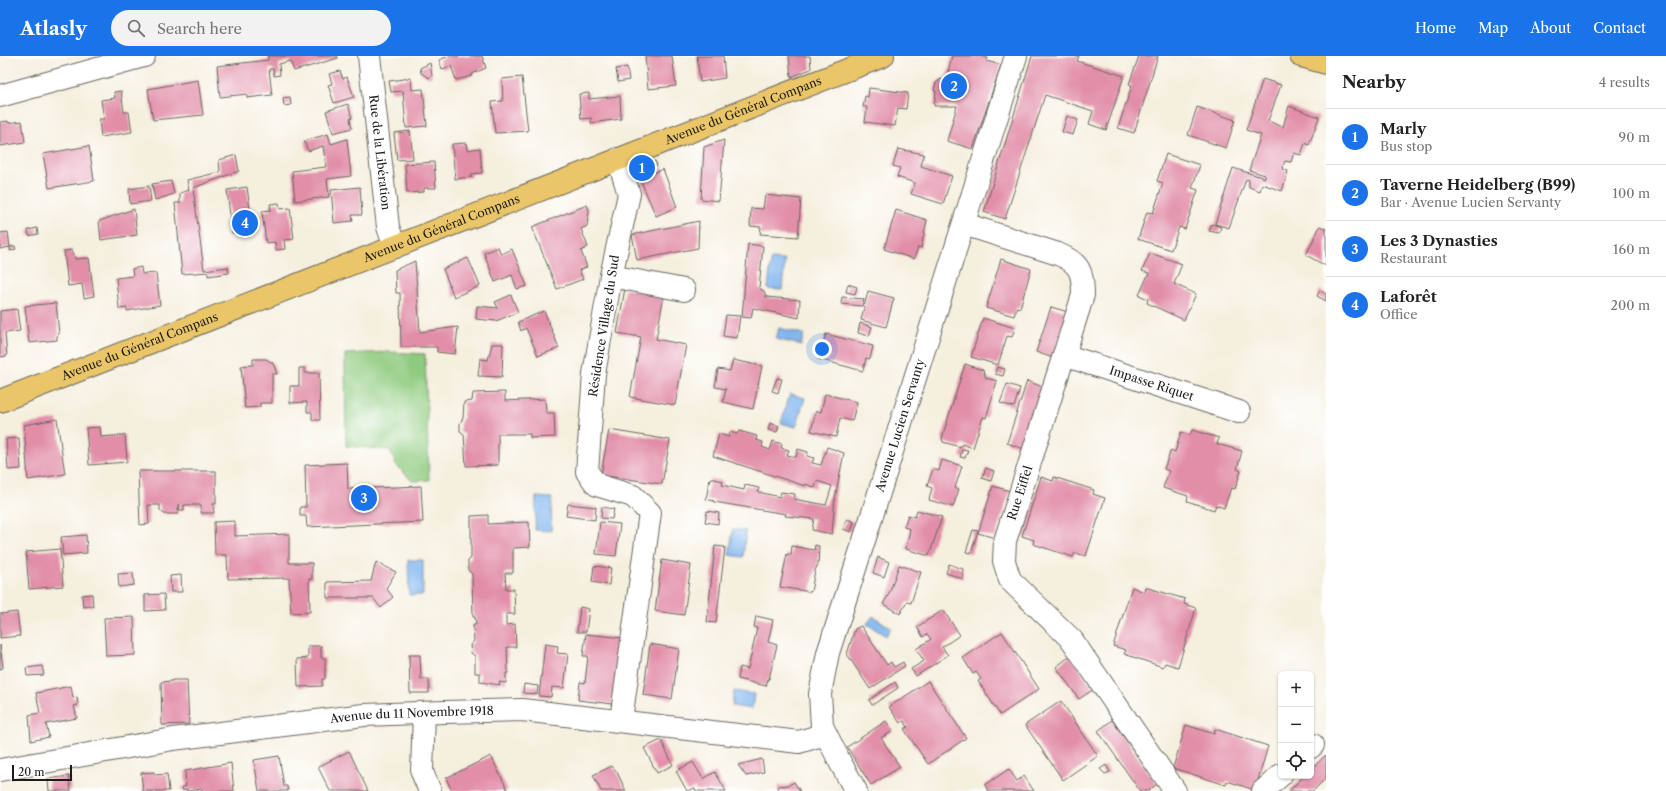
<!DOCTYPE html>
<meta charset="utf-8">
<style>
:root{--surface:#fff;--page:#f2f2f2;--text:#222;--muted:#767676;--line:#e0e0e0;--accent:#1a73e8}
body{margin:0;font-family:"Libre Caslon Text",serif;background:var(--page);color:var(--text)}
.controls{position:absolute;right:12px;bottom:12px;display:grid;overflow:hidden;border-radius:6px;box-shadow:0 1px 3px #0004}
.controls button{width:36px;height:36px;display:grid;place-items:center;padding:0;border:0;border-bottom:1px solid var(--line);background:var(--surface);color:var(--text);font:20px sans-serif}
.scale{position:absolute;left:12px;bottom:10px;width:60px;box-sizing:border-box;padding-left:4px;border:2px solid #1c1c1c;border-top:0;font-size:11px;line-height:14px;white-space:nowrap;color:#1c1c1c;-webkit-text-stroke:3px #fff;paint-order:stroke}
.you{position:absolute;left:822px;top:293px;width:14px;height:14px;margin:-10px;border:3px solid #fff;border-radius:50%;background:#1a73e8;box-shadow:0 0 0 6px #1a73e833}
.badge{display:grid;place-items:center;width:26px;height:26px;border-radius:50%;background:var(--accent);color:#fff;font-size:13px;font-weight:700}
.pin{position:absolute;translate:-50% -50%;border:2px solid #fff;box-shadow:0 1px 4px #0006}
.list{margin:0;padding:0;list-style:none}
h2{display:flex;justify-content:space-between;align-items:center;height:52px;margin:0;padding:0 16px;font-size:17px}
h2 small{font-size:13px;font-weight:400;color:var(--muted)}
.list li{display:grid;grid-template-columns:26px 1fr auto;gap:12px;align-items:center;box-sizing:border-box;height:56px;padding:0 16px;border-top:1px solid var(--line)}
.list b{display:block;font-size:15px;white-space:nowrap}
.list p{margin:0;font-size:13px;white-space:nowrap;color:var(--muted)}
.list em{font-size:13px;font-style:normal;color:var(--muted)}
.icon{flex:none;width:22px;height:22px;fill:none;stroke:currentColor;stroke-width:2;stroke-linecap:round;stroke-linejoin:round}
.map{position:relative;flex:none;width:1326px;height:735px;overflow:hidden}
header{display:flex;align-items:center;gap:24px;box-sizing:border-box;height:56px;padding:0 20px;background:var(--accent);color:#fff}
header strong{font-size:19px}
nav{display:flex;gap:22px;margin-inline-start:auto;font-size:14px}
.search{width:280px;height:36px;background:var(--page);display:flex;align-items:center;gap:10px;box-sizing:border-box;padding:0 14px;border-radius:22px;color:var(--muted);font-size:15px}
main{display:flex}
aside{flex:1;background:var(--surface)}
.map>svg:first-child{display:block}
.green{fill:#8fcb7f;stroke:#56744e}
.water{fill:#80b5ee;stroke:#4e6885}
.building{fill:#e28ea9}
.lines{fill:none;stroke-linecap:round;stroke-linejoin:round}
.minor-casing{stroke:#686660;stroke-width:24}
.major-casing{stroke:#686660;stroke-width:24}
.minor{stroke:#fff;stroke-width:22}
.major{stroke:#ebc669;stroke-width:22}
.labels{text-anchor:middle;stroke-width:3.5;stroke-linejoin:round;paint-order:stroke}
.street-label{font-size:12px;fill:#1c1c1c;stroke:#fff}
</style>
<header>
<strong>Atlasly</strong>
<div class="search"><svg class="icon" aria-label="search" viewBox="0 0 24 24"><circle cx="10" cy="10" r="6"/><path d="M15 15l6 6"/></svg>Search here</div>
<nav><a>Home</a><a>Map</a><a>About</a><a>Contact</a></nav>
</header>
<main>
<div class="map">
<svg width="1326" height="735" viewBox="0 0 1326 735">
<rect width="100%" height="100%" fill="#fff"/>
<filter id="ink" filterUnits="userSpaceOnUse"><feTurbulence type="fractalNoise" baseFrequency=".025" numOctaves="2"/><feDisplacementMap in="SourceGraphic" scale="8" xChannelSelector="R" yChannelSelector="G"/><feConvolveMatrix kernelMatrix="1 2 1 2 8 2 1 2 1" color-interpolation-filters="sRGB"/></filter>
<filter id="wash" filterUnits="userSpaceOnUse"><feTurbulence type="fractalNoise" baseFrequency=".012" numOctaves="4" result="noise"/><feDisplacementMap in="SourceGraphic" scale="16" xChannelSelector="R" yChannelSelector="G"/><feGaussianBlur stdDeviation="0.9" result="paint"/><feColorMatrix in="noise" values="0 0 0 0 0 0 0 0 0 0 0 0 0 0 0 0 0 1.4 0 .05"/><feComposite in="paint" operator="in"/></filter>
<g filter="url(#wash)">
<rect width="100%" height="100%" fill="#f5efde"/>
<path class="green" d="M388 296 425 298 429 424 412 425 396 409 390 394 346 390 345 298Z"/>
<path class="water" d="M771 203 785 204 782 234 768 233Z
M779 272 804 278 801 289 776 283Z
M790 338 805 342 796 371 781 367Z
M536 441 552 442 551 475 535 474Z
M733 473 746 475 743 501 729 499Z
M408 504H423V539H409Z
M873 560 891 572 886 580 867 568Z
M734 635 754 638 752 653 732 650Z"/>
<g id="blocks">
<path class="building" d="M268 0H337L338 2 294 15 290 5 279 8 280 19 274 20 273 13H269L272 39 247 42V38L220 41 217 10 268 4Z
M449 0H482L486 12 472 18V20L456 24 451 10 442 13 439 4Z
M645 0H672L676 30 648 33Z
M697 0H723L725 22 700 26Z
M789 0H810L811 13 791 21Z
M952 0H978L988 2 986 5 1001 9 973 93 947 85 957 50H934L936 35H934L936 27 941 23 946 25Z
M1032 0H1079L1077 5 1124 20 1106 74 1089 68 1093 55 1045 39 1005 163 984 156Z
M1139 0H1158L1134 77 1118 72 1132 29 1129 28Z
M430 7 432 20 429 22 421 17 420 12Z
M627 11 629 24 618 26 616 13Z
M340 15 343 23 347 21 354 41 334 47 328 29 332 28 329 18Z
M522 21 528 75 495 77 492 46 503 45 502 23Z
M411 22 412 34 423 33 427 70 406 72 403 35 391 36 389 25Z
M1263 23 1281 29 1268 65 1283 71 1289 50 1319 61 1309 89 1305 87 1301 99 1294 97 1291 106 1285 105 1282 113 1288 115 1282 135 1262 128 1260 135 1249 131V124L1246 123 1229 172 1215 168 1233 112 1265 122V119L1249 114 1261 79 1246 74Z
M198 24 203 59 153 64 148 33Z
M869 32 908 37 906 53 898 52 895 70 865 66 867 51H863L865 40 868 41Z
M121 35 124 56H129L132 76 101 81 99 63H104L101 44 115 42 114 36Z
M589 37V43L620 40 621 63 591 67V62L581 63 579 38Z
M290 41 291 49 284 50 283 42Z
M348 48 352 62 350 63 352 72 333 77 326 55Z
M1197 51 1235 64 1226 92 1188 79Z
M1067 60 1078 64 1073 79 1062 76Z
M8 65V67L22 65 25 86 0 90V66Z
M410 75 413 103 397 104 394 77Z
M328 78 331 88 347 83 351 120 327 123 329 141 295 145 292 115 326 111 323 90 308 95 304 85Z
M724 84 719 145 701 143 704 91Z
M466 87 467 94 480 92 482 117 471 118 472 121 455 123 452 88Z
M89 90 94 125 49 132 43 98Z
M898 93 924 98 921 110 952 120 943 148 911 138 915 127 897 121 900 112 893 110Z
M1166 98 1200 109 1192 132 1198 134 1185 173 1179 171 1171 194 1138 183 1147 156 1153 157 1163 127 1157 125Z
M236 99 239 115 193 132 204 214 228 211 229 217 208 220V216L182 218 175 147H180V137L189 134 187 124 220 116 219 104Z
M655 105 657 109 646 114 644 110Z
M434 106 436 132H424V136L407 137 405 108Z
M663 113 677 151 656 160 640 123Z
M171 125 174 138 155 144 152 128Z
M149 130 151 145 130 148 129 133Z
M247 131 253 175 232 177 227 134Z
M360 131 362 159H352L353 165 334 167 331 134Z
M765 139 801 143 798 181 760 178 761 171 750 170 751 152 763 153Z
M279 147 280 153 290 152 294 183 284 184 285 193 276 194 275 186 266 187 262 155 271 154 270 148Z
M587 149 589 155 587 170 581 173 588 191 581 195 587 211 579 214 583 223 557 233 532 171Z
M134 153 137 179 101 184 99 165Z
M896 154 927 164 921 192 918 191 914 203 884 193Z
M699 165 698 192 637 204 632 179Z
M1212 168 1221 171 1219 177 1209 175Z
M1320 170 1326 173V210L1306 199Z
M37 172 38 178 29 180 28 174Z
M8 176 10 191 15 190 16 193 10 195V191L0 193V177Z
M748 188 763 190 759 232 764 235 766 241 800 244 799 262 753 252 751 262 742 261Z
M498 191 501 198 512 193 527 230 517 233 512 219 495 226 484 197Z
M72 194V198H74L75 203 89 202 94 240 84 242 82 228 68 230 64 195Z
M1150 197 1182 208 1174 228 1196 238 1184 264 1147 247 1148 243 1139 239 1149 217 1142 215Z
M468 202 480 230 454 241 443 213Z
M1001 203 1031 213 1020 252 1017 251 1014 260 986 252Z
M415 205 420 276 458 271 455 298 437 296V291H401L400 237H396L395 214Z
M141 211 142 218 156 217 160 249 127 255V252L119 253 116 222 133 220 132 213Z
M848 228 857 231 855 238 846 236Z
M625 232 664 239 656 283 686 289 675 349 630 341 641 281 617 277Z
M1320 234 1326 238V245L1317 240Z
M868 235 894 242 886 271 861 264Z
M511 239 518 256 496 265 476 263 477 250 498 252 495 246Z
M842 241 864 243 862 250 841 248Z
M56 247 59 278 57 280V284L29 287 25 250Z
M1051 251 1068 256 1053 302 1036 296Z
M17 253 20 275 5 277 7 300 0 301V255Z
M544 255 559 292 538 300 526 272 521 275 518 266Z
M726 259 740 260 737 282 723 280Z
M983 262 1015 272 1012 281 1007 280 998 309 971 301Z
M860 267 872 271 869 280 858 277Z
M826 278 873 290 870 303 866 302 863 315 818 303Z
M492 288H503L502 321 478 320 480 303 488 304Z
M253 303H266L273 307 277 318H272V347H260V351L245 352 241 310 253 309Z
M733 304 762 310 753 353 723 346 726 333 715 331 718 313 730 315Z
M965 308 983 314 986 322 997 325 986 362 983 361 973 392 962 388 960 391 943 386 942 382Z
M997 311 1005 313 1003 320 995 318Z
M299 312H305V317H319L320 364H312V356H307V346L290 347V330H299Z
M777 322 782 323 778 337 772 335Z
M1027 325 1043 331 1024 393 1007 387Z
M1007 328 1020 332 1014 351 1000 347Z
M505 336V345L545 343 546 357H554L555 381 530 382V378H498V409L466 410 464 378 460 375V367L463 362 464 346 472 345 473 337Z
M825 338 857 346 852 365 840 362 836 381 811 375 816 355 821 356Z
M57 363 65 418 28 424 24 369Z
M770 367 779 370 777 376 768 374Z
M100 371 101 381 125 379 127 406 89 409 86 372Z
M609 374 670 384 662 428 601 419Z
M1192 374 1219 382 1217 388 1242 395 1237 413 1241 415 1235 433 1231 432 1224 452 1216 449 1214 454 1187 445 1188 440 1163 432 1169 415 1164 413 1171 394 1175 396 1181 376 1190 379Z
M739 375 757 380 756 384 763 386 762 391 770 394 773 385 782 388 781 392 789 394 787 399 796 401 798 393 808 396 807 400 814 402 812 407 821 409 827 391 844 397 835 442 832 478 812 474 814 463 785 460 786 458 714 446V445L706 443 710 422 723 425 722 429 744 434 745 429 759 432 758 436 780 441 781 436 795 438 794 443 826 449 832 430 817 425 815 432 806 428 805 430 713 400 719 378 729 381 730 376 737 378Z
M19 382 21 413 8 414 6 383Z
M962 393 968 394 965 402 960 401Z
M942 404 962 410 955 432 959 433 953 451 929 444 932 432 927 430 933 413 939 415Z
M347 407 348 433 421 430 423 466 307 471 306 460H300V451H306L305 409Z
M986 412 994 415 991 425 982 422Z
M138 415H216V448H213L214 457H201V449H184V454H179L180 449 178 448V458H164L160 454V449H148L149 468 140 469Z
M1041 421 1053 425 1054 421 1094 434 1093 438 1105 442 1086 500 1075 497 1073 501 1033 488 1034 484 1022 480Z
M993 430 1010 435 995 482 978 477Z
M568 448 596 451 595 464 566 460Z
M602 451 614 453 612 463 601 462Z
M917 454 942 461 929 500 906 493 910 473 904 471 908 459 915 461Z
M707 455 719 457 718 468 705 466Z
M488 459V468L529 466 530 491 513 492V517H505L506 533H514L515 558H506V569L515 568 516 591H507L508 617H506V627L499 626 500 629 480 626V617H475V600L471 597 470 589 474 585 473 569H476L475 561H473L472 518 468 514V505L471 502V460Z
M847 463 854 466 851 476 843 473Z
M235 465V480L289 478V507H312V523H309L310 556 291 557 289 522 228 523 227 499H215L214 466Z
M600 466 620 468 616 500 596 498Z
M973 474 978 475 971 497 966 496Z
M86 479 87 497 63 499 61 481Z
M815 489 819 490 818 509 815 514 811 536 780 531 787 498 791 499 792 490 814 494Z
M715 490 725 491 716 567 707 566Z
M60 493 63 530 29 533 26 496Z
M878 501 889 506 884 521 873 517Z
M662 504 691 509 684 559 655 555Z
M376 506 396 516 386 532 393 541 381 552 373 542H327V526L371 525Z
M949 508 963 513V523L946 517Z
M899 509 921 516 911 547 907 546 900 558 883 548 889 538Z
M594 510 611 512 609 529 592 526Z
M133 517 134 529 119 531 118 518Z
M181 519 182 536H171L170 520Z
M1132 531 1144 536 1145 531 1185 543 1184 548 1196 552 1178 611 1165 607 1163 611 1124 598 1126 594 1113 590Z
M92 538 93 550 83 551 82 539Z
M164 538 165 554 145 555V539Z
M580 551 589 553 586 576H577Z
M943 554 960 579 942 591 948 599 916 620 911 613 924 605 916 593 931 583 927 578 923 581 917 571Z
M17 556 20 580 0 582V558Z
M756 560 773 564 768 586 777 589 769 623H768L766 630 738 623 740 611 748 613 757 572 754 571Z
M134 561 135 599 106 600 104 562Z
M861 570 887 609 891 606 894 611 903 606 905 610 870 633 847 598 855 573Z
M1002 576 1039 633 1000 659 978 625 981 623 976 616 973 618 963 602Z
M586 578 623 582 616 640H613L612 648 578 644 580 626 585 627 588 600H583Z
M545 588 558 590 557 597 568 598 564 632 552 631 551 641 539 640Z
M650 588 679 593 672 643 643 639Z
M0 589 3 612 0 613Z
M308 590H321V602H325V623H322V630L298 631 297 603 308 602Z
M409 599H420L421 623H429V637H410Z
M1070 600 1094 633 1079 643 1056 611Z
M42 610 44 619 27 620 26 612Z
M172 624H187L189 668 162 669 161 626 172 625Z
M928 625 966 682 928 708 904 673 908 671 904 665 900 667 889 651Z
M895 626 898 632 872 649 869 644Z
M524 628 538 630 537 638 523 637Z
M71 630 73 642 77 641 78 649 74 650 77 662 46 668 49 681 31 685 29 659 40 657 36 637Z
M1061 645 1098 700 1063 724 1025 669Z
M1112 664 1157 728 1148 735H1140L1098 675Z
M886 665 893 675 881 682 900 711 871 729 847 691Z
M1186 669 1214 678 1215 673 1268 690 1255 734 1227 725 1226 729 1173 712Z
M661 684 673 709 657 717 644 692Z
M349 695 368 735H330L318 711Z
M1326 699V722L1313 735H1289L1304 720H1311V713Z
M279 700 284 730H287L288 735H259L254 704Z
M491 700 508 735H452L446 722Z
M762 703 764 716 746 720 738 709Z
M693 706 703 723 715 716 726 735H696L695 732 687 735 676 715Z
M231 707 234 735H202V733L187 735V733L183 735 182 731 186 730 185 715Z
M1106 709 1110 716 1105 718 1100 713Z
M612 710 617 716 626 735H601L593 719Z
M1009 713 1017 725 1024 720 1034 735H988L985 729Z
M154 716 155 719 167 718 169 735H143L141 717Z
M69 720 71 735H49L48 723Z
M794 726 800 735H777L779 730 789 729Z"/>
</g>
</g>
<g filter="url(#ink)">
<use href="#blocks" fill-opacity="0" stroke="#686660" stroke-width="1"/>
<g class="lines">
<g class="minor-casing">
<g id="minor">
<path id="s1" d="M369 0 388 171 395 191"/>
<path d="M0 40 144 0"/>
<path d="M618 103 629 138 611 220 594 318 587 416 597 429 633 440 650 457 621 664"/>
<path d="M964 168 1058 198C1080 207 1083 216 1083 239L1005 485 1004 505 1010 524 1072 584 1175 735"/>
<path d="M611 220 684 234"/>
<path id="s2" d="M1064 299 1239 356"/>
<path d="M424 657 422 716 430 735"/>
<path d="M1311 691 1313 689"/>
<path id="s3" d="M0 714 173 683 364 659 445 656 522 654 799 686 825 678"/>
<path id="s4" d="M856 735 840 706 822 670 820 638 828 597 869 469 1016 0"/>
<path d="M1263 735 1281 719"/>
</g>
</g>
<g class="major-casing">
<g id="major">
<path d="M1301 0 1326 7"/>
<path id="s5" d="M0 345 883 0"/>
</g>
</g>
<use href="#minor" class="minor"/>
<use href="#major" class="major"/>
</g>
</g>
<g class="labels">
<g class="street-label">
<text dy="4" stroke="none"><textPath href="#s5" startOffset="798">Avenue du Général Compans</textPath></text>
<text dy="4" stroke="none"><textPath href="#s1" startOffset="97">Rue de la Libération</textPath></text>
<text dy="4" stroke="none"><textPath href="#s5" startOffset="474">Avenue du Général Compans</textPath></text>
<text transform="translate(604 270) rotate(-81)" y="4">Résidence Village du Sud</text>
<text dy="4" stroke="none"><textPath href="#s5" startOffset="150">Avenue du Général Compans</textPath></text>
<text dy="4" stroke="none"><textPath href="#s2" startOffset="92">Impasse Riquet</textPath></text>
<text dy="4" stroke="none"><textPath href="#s4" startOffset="386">Avenue Lucien Servanty</textPath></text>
<text transform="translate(1020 437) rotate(-72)" y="4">Rue Eiffel</text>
<text dy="4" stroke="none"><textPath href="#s3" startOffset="416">Avenue du 11 Novembre 1918</textPath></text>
</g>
</g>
</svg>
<div class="controls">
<button>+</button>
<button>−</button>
<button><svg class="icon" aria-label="locate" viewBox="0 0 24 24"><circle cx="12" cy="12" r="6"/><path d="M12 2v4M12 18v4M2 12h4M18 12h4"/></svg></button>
</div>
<div class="scale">20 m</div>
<div class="you"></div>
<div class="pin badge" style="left:642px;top:112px">1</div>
<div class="pin badge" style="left:954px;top:30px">2</div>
<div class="pin badge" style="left:364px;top:442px">3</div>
<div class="pin badge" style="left:245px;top:167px">4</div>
</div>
<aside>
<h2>Nearby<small>4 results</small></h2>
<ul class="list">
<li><span class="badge">1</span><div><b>Marly</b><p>Bus stop</p></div><em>90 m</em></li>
<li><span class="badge">2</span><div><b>Taverne Heidelberg (B99)</b><p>Bar · Avenue Lucien Servanty</p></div><em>100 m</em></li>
<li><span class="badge">3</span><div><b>Les 3 Dynasties</b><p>Restaurant</p></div><em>160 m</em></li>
<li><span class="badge">4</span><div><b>Laforêt</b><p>Office</p></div><em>200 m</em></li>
</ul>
</aside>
</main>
